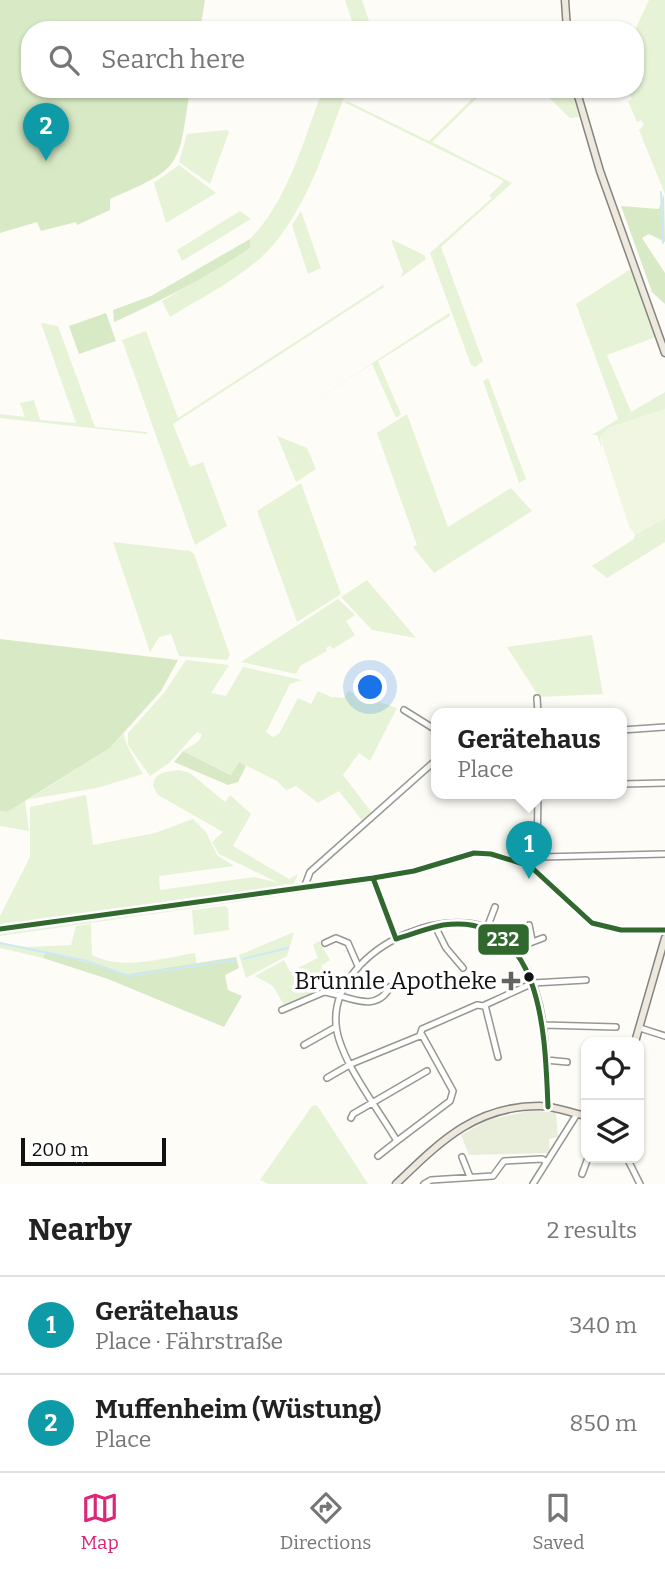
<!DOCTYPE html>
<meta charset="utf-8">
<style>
:root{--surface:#fff;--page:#f6f6f6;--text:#222;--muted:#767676;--line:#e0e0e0;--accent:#db2777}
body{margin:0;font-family:Bitter,serif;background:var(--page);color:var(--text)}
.controls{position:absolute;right:21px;bottom:21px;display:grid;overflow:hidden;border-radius:14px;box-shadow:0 2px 5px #0004}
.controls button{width:63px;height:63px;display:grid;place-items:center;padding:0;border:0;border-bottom:2px solid var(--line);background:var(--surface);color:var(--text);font:35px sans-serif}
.scale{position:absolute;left:21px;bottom:18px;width:145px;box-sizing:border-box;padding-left:7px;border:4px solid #111;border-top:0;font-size:19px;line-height:24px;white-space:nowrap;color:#111;-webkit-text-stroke:5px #fff;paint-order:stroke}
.you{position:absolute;left:371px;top:688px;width:24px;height:24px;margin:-18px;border:5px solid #fff;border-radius:50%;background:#1a73e8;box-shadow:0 0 0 10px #1a73e833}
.badge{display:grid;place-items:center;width:46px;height:46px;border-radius:50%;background:var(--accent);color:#fff;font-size:23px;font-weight:700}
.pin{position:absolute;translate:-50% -58px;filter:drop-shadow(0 2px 4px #0008)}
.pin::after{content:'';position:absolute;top:37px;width:24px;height:21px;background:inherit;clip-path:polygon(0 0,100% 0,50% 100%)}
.popup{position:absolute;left:431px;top:708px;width:196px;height:91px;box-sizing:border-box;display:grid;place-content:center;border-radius:14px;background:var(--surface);filter:drop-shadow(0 2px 5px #0005);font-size:23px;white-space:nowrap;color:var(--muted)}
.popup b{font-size:26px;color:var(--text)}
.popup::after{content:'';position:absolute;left:50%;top:100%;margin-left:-14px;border:14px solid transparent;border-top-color:var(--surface)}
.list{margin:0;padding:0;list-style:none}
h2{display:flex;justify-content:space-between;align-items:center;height:91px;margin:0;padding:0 28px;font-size:30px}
h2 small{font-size:23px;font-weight:400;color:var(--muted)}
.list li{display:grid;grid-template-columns:46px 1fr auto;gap:21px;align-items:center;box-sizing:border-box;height:98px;padding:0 28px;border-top:2px solid var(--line)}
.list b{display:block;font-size:26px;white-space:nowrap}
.list p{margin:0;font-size:23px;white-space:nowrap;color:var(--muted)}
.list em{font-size:23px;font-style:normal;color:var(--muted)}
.icon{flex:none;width:38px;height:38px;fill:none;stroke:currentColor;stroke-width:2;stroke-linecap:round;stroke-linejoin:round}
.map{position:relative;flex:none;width:665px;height:1184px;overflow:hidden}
.search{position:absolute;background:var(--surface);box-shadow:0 2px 5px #0004;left:21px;right:21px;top:21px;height:77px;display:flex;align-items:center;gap:18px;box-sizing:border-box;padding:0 24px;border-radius:28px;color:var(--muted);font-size:26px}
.sheet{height:287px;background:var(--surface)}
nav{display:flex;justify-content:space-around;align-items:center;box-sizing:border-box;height:98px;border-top:2px solid var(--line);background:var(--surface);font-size:19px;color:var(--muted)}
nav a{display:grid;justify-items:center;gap:4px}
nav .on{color:var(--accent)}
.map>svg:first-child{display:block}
.green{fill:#e7f3d7}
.forest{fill:#d8eac5}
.cemetery{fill:#e9eedb}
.pitch{fill:#f0f6e1}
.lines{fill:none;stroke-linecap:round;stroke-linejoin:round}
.stream{stroke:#cde8f7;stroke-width:2}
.minor-casing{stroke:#979795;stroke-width:8}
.major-casing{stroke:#858482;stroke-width:9}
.minor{stroke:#fffffe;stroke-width:5}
.major{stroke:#ede9dc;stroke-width:6}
.bus-1-casing{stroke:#fff;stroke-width:10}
.bus-1{stroke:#30682d;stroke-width:5}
.bus-dot{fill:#111;stroke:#fff;stroke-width:2.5}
.poi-dot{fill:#646362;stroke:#fff;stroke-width:2.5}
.labels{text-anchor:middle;stroke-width:7;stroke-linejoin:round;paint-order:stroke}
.poi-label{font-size:24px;fill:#111;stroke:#fff;text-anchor:end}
.line-badge{stroke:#fff;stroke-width:2.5}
.badge-label{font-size:19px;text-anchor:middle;font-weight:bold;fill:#fff}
</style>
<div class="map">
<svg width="665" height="1184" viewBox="0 0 665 1184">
<rect width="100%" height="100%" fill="#fdfcf7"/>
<path class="green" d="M345 0H362L372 30H355Z
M649 0H665V194L639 130 644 125 641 120 637 122 628 101 632 99 628 89H635V30Z
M323 89H347C328 139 313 192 281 235 255 272 207 294 170 317L162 301 250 248V239C288 201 304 139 323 89Z
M482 89H486L432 142 512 183 441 247 483 361 475 367 471 365 430 253 492 198 489 196 504 181 346 103 347 101 429 141Z
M540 89H573L579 117 570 118Z
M227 130 229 132 210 184 179 162 187 134Z
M179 165 216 193 166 223 154 183Z
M240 211 251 219 182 261 177 250Z
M301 211 321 268 308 274 292 225Z
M391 239 424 255 426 259 400 278 403 272Z
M629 270 632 271 656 337 607 355 631 412 665 392V409L609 428 600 437 602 449 597 435H592L618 419 576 304Z
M383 285 384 287 173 424 190 467 203 462 227 526 195 545 122 340 146 331 178 418Z
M449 313 450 316 378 361 401 414 396 418 372 364 307 406Z
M41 323 58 326 95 427 147 432V434L0 418V414L25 417 20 403 34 400 40 420 76 423Z
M488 378 526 479 519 483 483 381Z
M407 414 448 527 511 488 532 511 434 573 413 547 417 545 377 433Z
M277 436 307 448 316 469 296 482Z
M301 483 341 594 297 622 257 511Z
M665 518V542L607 578 592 566 634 539 635 535Z
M113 542 190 551 194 554 230 655 227 660 179 656 171 634 159 637 150 652Z
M367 580 416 638 372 630 345 601 341 597Z
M338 599 355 615 346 621 355 635 333 649 330 646 326 648 327 651 300 666 296 674 241 662Z
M592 635 603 694 539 697 507 647Z
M186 660 229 665 211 693 226 696 243 667 302 680 290 684 266 732 273 737 279 734 298 698 311 704 318 691 331 697 344 698 348 691 397 708 370 761 359 753 343 775 373 814 364 823 339 791 318 803 296 786 286 790 277 781 239 762 232 775 183 751 199 741 202 734 197 732 169 763 150 776 128 745V733L164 693Z
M124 733C124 747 146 776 153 793L143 774 97 788 29 799 110 748Z
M179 770 190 773 225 802 230 795 251 814 233 846 289 879 298 874 293 886 283 884V888L0 926V916L30 857V807L86 795 93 845 155 833 193 819 206 832 217 855 234 866 159 876 160 890 254 877 279 883 219 854 212 842 223 832 158 795 153 786C154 771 168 772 179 770Z
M25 800 29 831 0 826V811L7 812Z
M301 892 300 893 0 936V931Z
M225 906 228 908 229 930 194 935 192 910Z
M91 924 92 955C123 971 162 958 195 953L197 965 128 974 46 951 43 958 0 948V943L27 947 71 945 76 926Z
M294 932 287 956 246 978 239 955Z
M319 941 330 960 321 966 332 988 321 989 285 1007 273 986 255 976 284 960 290 972 318 958 313 945Z
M316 1105 319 1108 368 1184H269L260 1180 312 1106Z"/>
<path class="forest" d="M0 0H205L200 30H30V89H190C178 167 184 167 110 199V210L77 225 76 222 41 231 37 222 0 233Z
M664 194 665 242 649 234 642 238 665 273V304L652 292 621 206 659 209Z
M250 239V248C206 277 162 301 114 322L113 310 151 296Z
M106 313 116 341 79 354 69 326Z
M0 639 178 660 161 691 110 748 7 812 0 811Z
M183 751 231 775 239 762 246 766 238 782 228 785 174 762Z
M46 951 128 974 236 957 239 968 225 975 228 990 242 996 224 1027 108 979 43 958Z"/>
<path class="cemetery" d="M532 1110 556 1113 558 1137 549 1139 550 1153 469 1155 461 1135 488 1120Z"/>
<path class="pitch" d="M665 409V518L635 535 629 526 600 437 609 428Z"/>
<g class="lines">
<path class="stream" d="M661 192 663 243
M0 943 87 961 128 976 235 960
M243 959 288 948"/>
<g class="minor-casing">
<path id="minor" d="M537 698 538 713
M404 710 436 730
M622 730 665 727
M622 784 665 783
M537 859 538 793
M530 866 541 857 665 854
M373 878 396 939
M304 888 310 872 436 760
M529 925 532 940
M435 926 446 948 463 968
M487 928 495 907
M325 943 336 938 348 943 358 966
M514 949 543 938
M282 1010 324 992C347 995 375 1015 390 987
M544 1025 616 1027
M640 1028 665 1036
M420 1035 422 1029 477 1005 484 1006
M304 1045 336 1027
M498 1057 485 1005 533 983 586 980
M546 1060 567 1062
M327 1078 351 1064 422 1035 453 1091 450 1101 397 1141C379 1110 338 1058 336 1024 330 948 467 886 514 948 548 994 546 1053 548 1107
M351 1118 353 1114 427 1071
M378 1156 397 1141
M462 1157 470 1177
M627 1158 640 1184
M582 1174 588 1158
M424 1184 431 1180 493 1176 504 1161 542 1159 547 1162
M533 1184 577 1114"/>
</g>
<g class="major-casing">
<path id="major" d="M565 0 567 30
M576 89 600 171 665 353
M0 929 373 878 414 871 474 853 491 854 530 866 592 923 621 930H665
M635 1042 665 938
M396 1184C439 1143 474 1106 539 1106 555 1106 571 1113 586 1116"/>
</g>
<use href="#minor" class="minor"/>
<use href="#major" class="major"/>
<g class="bus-1-casing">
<path id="bus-1" d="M373 878 396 939C411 935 427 928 443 925 544 911 545 1038 548 1107
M0 929 373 878 414 871 474 853 491 854 530 866 592 923 621 930H665"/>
</g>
<use href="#bus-1" class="bus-1"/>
</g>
<circle class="bus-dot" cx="529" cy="977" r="6"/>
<path class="poi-dot" d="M507.5 970.5h7v7h7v7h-7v7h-7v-7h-7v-7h7z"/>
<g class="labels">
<g class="poi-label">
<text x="497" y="989">Brünnle Apotheke</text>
</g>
</g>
<rect class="line-badge" x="477" y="923" width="53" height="33" rx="7" fill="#30682d"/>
<g class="badge-label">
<text x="503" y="946">232</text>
</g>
</svg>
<div class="controls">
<button><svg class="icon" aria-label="locate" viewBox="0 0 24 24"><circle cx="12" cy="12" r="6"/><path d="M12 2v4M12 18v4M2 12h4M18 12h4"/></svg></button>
<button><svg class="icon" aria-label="layers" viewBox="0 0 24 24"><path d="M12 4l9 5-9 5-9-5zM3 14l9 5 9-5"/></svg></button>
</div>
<div class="scale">200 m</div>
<div class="you"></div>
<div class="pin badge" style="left:529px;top:879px;background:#0f9aa8">1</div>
<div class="popup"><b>Gerätehaus</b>Place</div>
<div class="pin badge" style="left:46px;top:161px;background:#0f9aa8">2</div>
<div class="search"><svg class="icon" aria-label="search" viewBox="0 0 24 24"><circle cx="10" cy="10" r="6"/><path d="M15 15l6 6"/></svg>Search here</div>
</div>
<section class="sheet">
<h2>Nearby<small>2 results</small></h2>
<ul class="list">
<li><span class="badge" style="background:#0f9aa8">1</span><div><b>Gerätehaus</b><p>Place · Fährstraße</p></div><em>340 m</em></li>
<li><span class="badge" style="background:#0f9aa8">2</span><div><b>Muffenheim (Wüstung)</b><p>Place</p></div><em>850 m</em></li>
</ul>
</section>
<nav>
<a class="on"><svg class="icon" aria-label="map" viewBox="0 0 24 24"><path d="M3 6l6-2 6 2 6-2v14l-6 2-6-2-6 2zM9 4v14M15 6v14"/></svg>Map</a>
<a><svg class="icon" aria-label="directions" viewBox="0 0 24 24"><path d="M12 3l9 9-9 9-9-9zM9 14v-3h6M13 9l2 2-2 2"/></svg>Directions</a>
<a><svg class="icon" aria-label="saved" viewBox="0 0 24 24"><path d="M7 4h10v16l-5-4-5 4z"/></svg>Saved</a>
</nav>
